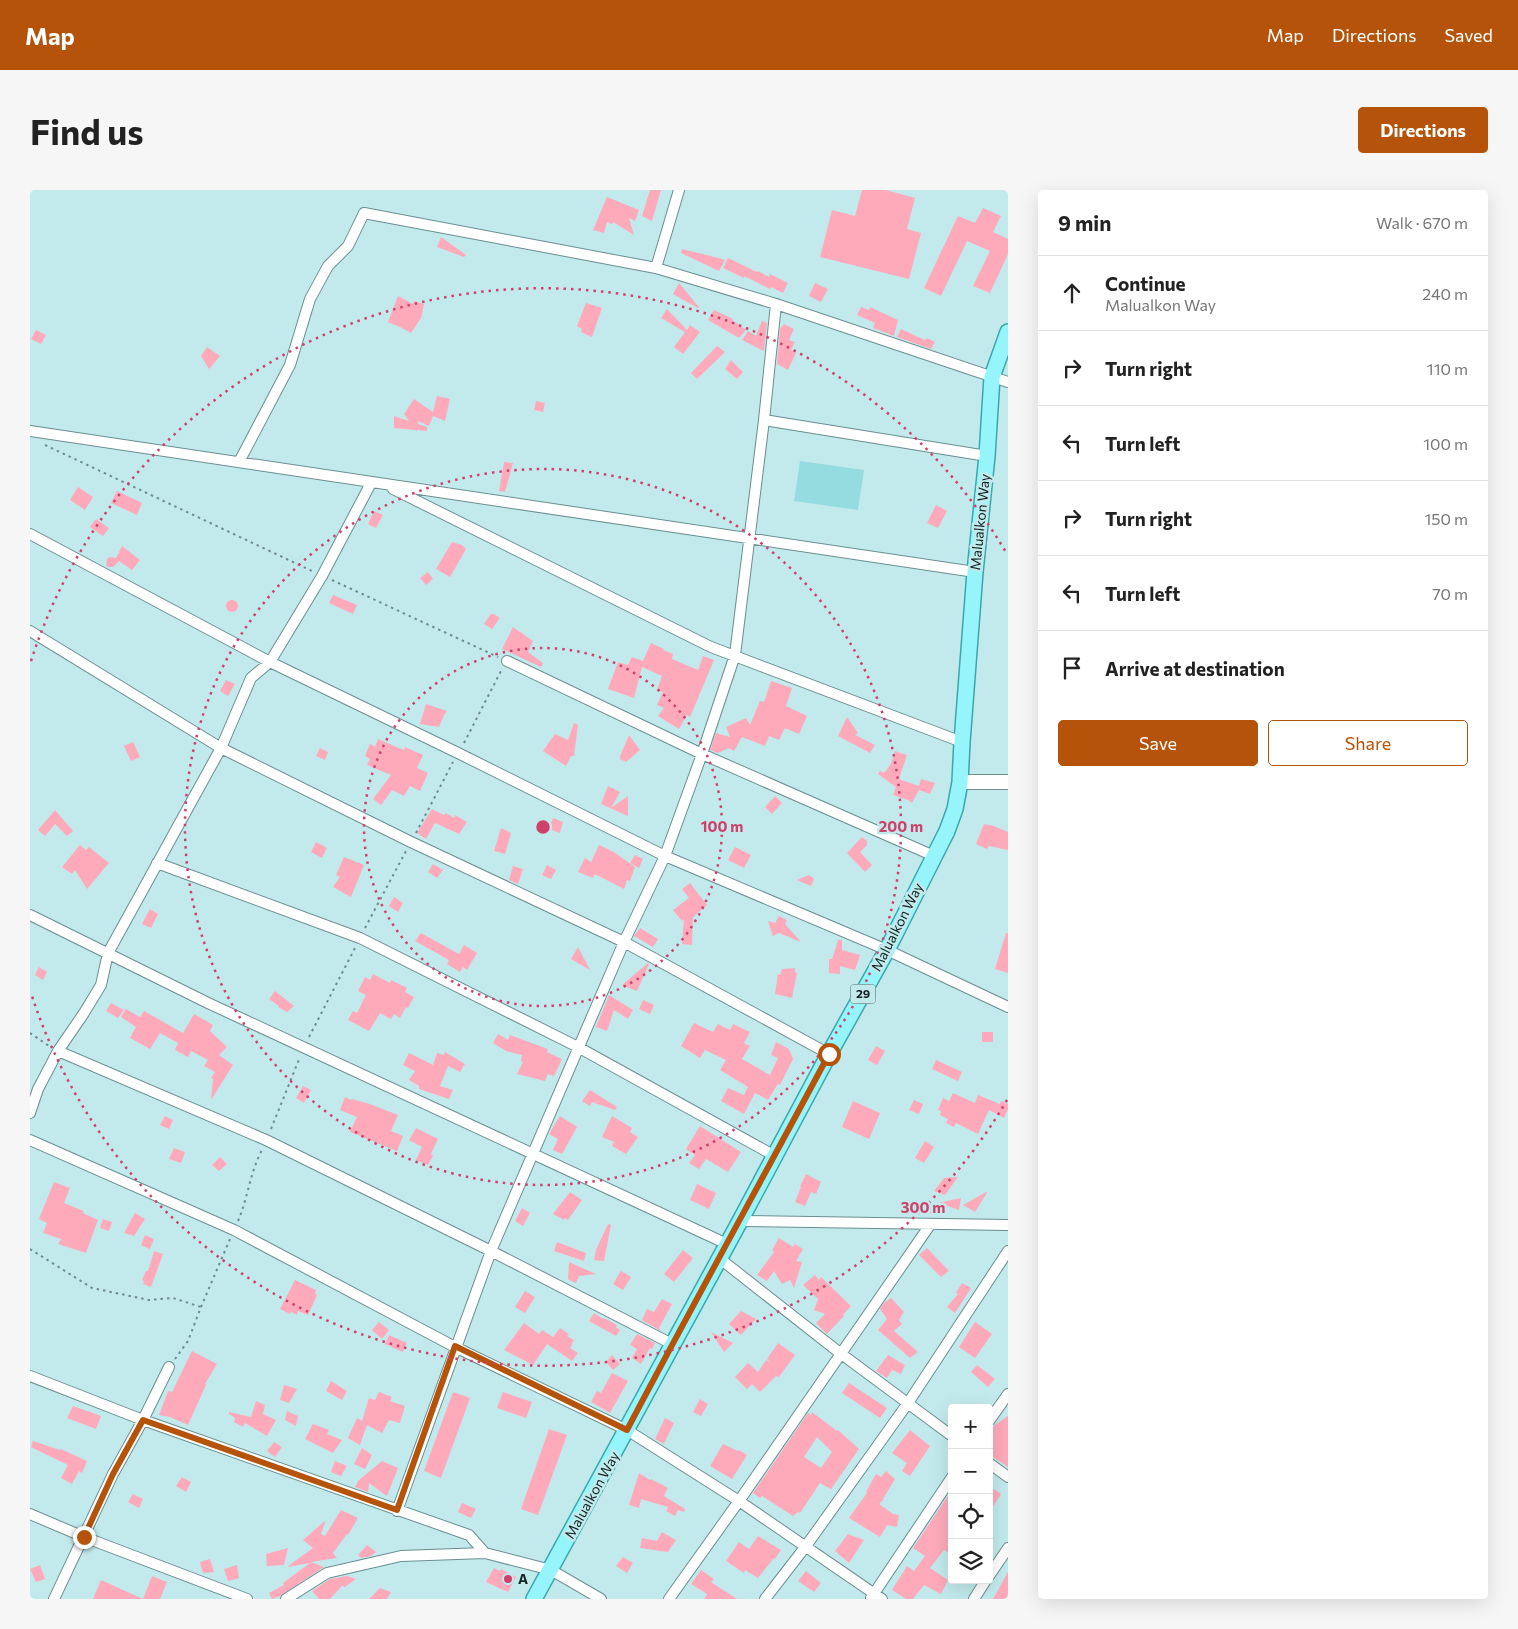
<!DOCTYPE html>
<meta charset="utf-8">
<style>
:root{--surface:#fff;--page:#f6f6f6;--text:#222;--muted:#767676;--line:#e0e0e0;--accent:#b45309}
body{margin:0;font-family:Commissioner,sans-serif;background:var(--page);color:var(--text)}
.controls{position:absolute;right:15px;bottom:15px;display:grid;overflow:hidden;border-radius:5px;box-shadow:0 5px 20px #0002}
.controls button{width:45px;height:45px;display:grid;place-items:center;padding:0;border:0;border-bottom:1px solid var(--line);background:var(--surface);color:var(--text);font:25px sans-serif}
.stop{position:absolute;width:15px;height:15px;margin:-11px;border:4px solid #b45309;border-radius:50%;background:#fff}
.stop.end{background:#b45309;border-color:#fff;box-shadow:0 1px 5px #0008}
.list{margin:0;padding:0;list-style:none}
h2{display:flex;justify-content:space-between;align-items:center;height:65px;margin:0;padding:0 20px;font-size:21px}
h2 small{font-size:16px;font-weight:400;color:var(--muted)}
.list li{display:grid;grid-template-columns:32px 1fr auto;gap:15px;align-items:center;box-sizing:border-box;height:75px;padding:0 20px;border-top:1px solid var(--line)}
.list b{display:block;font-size:19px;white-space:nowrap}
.list p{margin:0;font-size:16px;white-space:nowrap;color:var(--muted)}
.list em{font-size:16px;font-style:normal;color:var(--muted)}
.actions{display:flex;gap:10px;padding:15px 20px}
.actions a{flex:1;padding:11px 0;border:1px solid var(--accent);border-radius:5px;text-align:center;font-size:18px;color:var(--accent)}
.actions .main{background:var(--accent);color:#fff}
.icon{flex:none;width:28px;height:28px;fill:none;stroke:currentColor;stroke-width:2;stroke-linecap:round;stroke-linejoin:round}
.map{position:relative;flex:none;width:978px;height:1409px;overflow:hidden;border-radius:5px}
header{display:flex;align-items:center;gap:30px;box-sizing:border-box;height:70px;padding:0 25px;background:var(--accent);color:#fff}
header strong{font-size:24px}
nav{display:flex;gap:28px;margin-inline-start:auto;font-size:18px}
.intro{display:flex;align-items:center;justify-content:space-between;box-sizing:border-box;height:120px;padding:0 30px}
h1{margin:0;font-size:35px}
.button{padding:12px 22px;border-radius:5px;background:var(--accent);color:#fff;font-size:18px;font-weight:700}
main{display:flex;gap:30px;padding:0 30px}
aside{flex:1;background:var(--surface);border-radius:5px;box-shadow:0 5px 20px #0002}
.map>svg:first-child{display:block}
.green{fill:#94dce0}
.building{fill:#feaaba;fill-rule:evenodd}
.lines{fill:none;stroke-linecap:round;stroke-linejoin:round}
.minor-casing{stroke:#6a8f91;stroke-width:12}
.secondary-casing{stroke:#6a8f91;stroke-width:16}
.primary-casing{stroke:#3ba7ad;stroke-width:18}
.path{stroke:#6f8b8d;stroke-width:2;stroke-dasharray:2.5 4;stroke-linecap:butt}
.minor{stroke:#fff;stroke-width:10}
.secondary{stroke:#fff;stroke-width:14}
.primary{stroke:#96f5fa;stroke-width:15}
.route{stroke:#b45309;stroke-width:6}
.ring{fill:none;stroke:#cf416b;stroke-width:2.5;stroke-dasharray:2.5 5}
.poi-dot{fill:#cf416b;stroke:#c2eaec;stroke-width:2}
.labels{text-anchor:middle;stroke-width:5;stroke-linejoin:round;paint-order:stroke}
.shield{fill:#c2eaec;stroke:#485f60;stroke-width:1}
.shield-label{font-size:12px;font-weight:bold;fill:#142324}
.street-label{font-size:14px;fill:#142324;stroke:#c2eaec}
.poi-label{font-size:14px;font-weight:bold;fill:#142324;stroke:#c2eaec;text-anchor:start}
.centre{fill:#cf416b;stroke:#c2eaec;stroke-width:2.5}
.ring-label{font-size:15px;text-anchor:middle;font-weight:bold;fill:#cf416b;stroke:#c2eaec;stroke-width:5;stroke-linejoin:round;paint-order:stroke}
</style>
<header>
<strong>Map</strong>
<nav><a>Map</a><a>Directions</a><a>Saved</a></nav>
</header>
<div class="intro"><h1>Find us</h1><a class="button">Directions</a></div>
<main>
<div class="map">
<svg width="978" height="1409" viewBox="0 0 978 1409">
<rect width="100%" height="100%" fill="#c2eaec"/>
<path class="green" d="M770 271 834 280 828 320 764 311Z"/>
<path class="building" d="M620 0H631L622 31 612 26Z
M832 0H856L885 8 877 39 891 43 879 89 790 67 802 20 825 26Z
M577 7 609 20 605 31 599 28 604 45 583 32 582 34 577 32 574 43 563 40Z
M953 18 971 26 963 42 978 49V64L960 103 943 96 960 61 937 51 911 106 894 98 928 26 945 33Z
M411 47 436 65 434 67 407 57Z
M652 59 689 68 695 70 689 81 651 63Z
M698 68 727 82 728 81 739 87 740 84 758 93 753 103 741 97 740 99 714 86V88L693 78Z
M649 93 669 117 668 118 643 104Z
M785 93 798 99 791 112 779 106Z
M368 106 383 114 384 111 394 114 391 128 381 143 370 137 358 132Z
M556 113 572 118 562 147 551 142 552 139 547 136Z
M831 117 839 120 840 117 868 130 864 146 843 138 845 133 827 125Z
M637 119 657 140 660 135 670 142 653 164 644 157 655 142 631 128Z
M684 120 703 129 702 130 716 140 709 148 678 130Z
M732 131 737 133 734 161 712 150 718 141 726 146Z
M754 134 764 139 759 150 765 152 761 160 766 163 758 180 747 174 750 139Z
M871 139 895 150 897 148 905 152 901 159 867 147Z
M6 140 16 145 11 154 1 149Z
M687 156 695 162 667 189 661 183Z
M177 157 190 166 179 179 171 166Z
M701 170 713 182 707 189 695 179Z
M407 206 420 209 415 231 403 226 399 236 388 231V234L397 237V241L387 240V242L386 240 364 238V226L379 231 374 224 384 209 403 222Z
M506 211 515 213 513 222 504 220Z
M474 272 483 273 475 302 469 301Z
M48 297 63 307 55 320 40 310Z
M87 301 112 313 107 325 81 313Z
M906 315 917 321 908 338 897 333Z
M344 321 353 325 346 338 338 334Z
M66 329 79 338 73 346 60 337Z
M422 352 432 355 436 359 420 387 406 379Z
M92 356 110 370 102 380 89 371 83 377H78L76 375 77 369 80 367 86 368Z
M398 382 403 389 396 395 390 388Z
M303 405 327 415 323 424 299 413Z
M196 416a6 6 0 1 1 12 0a6 6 0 1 1-12 0Z
M461 424H464L470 428 462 439 454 434Z
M483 437 503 451 498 462 513 473 511 477 472 459Z
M621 453 634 459 633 460 643 464 642 469 668 480 673 466 684 470 660 527 657 525 649 539 628 526 634 518 627 515 633 502 627 500 632 486 612 477 604 508 578 499 588 472 598 475 602 467 613 471Z
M196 490 205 494 198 506 190 501Z
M741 491 762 498 756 516 777 526 769 544 755 538 749 550 739 546 735 556 712 547 704 561 699 558 688 563 680 560 686 543 700 547 696 537 716 528 720 535 730 511 734 512Z
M396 514 417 521 414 525 409 537 390 534Z
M817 527 828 543 825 545 845 555 840 563 808 546Z
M544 533 548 535 544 566H541L536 576 513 561 525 544 538 550Z
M599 545 610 560 596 572 590 569V566Z
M348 549 374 560 375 557 393 565 387 578 398 583 390 601 380 596 374 606 362 600 351 615 343 609 361 585 337 575 340 569 335 566 340 554 345 557Z
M103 552 110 567 101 571 94 556Z
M290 558 298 562 295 570 286 566Z
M865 561 877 565 869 589 889 596 891 589 905 593 900 604 889 600 882 613 878 610 863 605 866 597 848 584 850 581 854 583 861 574Z
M578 596 590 602 581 618 598 606V626L571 614Z
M745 606 752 613 742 624 735 617Z
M402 619 414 625 416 623 424 628 425 625 437 632 429 644 405 633 396 649 387 643Z
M25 620 43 641 37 646 25 634 15 646 8 640Z
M523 628 533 632 530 643 519 639Z
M954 634 964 636 978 642V660L959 656 957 659 946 654Z
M471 638 481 643 475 664 464 661Z
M832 647 837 651V655L830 662 842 675 835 682 817 663Z
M286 652 297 658 292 668 281 662Z
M50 655 56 660 59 657 79 673 57 699 45 680 42 684 32 677Z
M569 655 584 662 605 677 600 691 597 690 594 699 565 684 563 688 548 682 555 668 561 672Z
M705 657 721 665 714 678 698 670Z
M605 665 613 669 609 678 600 673Z
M314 667 334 675 321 707 303 697 310 687 306 685Z
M403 674 413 680 407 688 398 682Z
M517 675 526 680 521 689 512 685Z
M483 676 493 679 488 694 479 690Z
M779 685 784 689 781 696 767 690Z
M660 693 677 715 663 727 662 755 652 754 654 729 652 731 643 720 659 708 652 699Z
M364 707 373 713 368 722 359 716Z
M120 719 128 724 121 738 112 734Z
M749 726 757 730 755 734 771 752 749 743 743 746 738 731 745 733Z
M610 738 628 749 623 757 604 746Z
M391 743 429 764 434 755 447 763 437 780 433 777 430 782 417 774 419 770 385 751Z
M976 743H978V783L965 779Z
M808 750H812V760L830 765 825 780 810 776V784L799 783V769H802Z
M548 757 560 780 541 769Z
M618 773 619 774 607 801 592 795Z
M9 777 17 782 13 790 5 785Z
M765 778V782L767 783 762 808 745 804 748 784 750 785 752 779Z
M343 784 360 793 361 790 377 798 375 802 384 807 378 818 376 817 370 828 364 824 361 829 350 823 339 841 318 830 323 821 327 823 336 805 328 801 335 787 340 790Z
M245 801 264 816 257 822 248 817 249 816 239 809Z
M579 805 603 820 598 829 584 820 577 841 566 837Z
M613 810 624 815 620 824 609 819Z
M81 813 94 820 88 828 76 821Z
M96 819 110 827 114 821 153 843 164 824 183 835 180 841 197 857 189 865 203 875 181 910 183 889 181 888 185 882 174 876 178 870 161 861 158 867 145 860 148 853 130 843 120 859 100 848 106 837 91 827Z
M664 833 683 842 688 834 700 840 703 834 720 842 714 853 720 856 712 869 740 885 748 868 741 865 746 852 759 859 763 869 750 895 748 894 738 910 725 903 714 924 691 911 698 898 714 905 718 897 690 880 696 870 675 860 670 868 651 856Z
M952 842H963V852H952Z
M468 844 478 850 480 845 518 859 517 862 532 869 524 886 518 884 515 891 487 884 493 872 491 871 492 865 476 861 463 853Z
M846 856 855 861 847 875 838 870Z
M415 862 435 874 430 882 418 876 410 896 423 900 419 909 389 899V896L379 890 385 881 373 875 379 863 403 875 407 863 414 865Z
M906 870 932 882 928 891 902 879Z
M273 896 281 900 274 913 266 908Z
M560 900 587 917 585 920 562 912 560 916 552 911Z
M923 903 945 913 948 905 970 914 971 911 978 914V919L974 928 959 920 948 944 926 933 924 937 916 933 918 929 910 925 911 921 908 920 913 908 919 911Z
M315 907 321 910 322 909 340 914 368 925 361 941 373 946 367 961 320 942 327 927 310 920Z
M884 910 893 914 889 924 879 920Z
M823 911 850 923 839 949 812 937Z
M135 926 143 930 139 939 130 935Z
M530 926 547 937 532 964 523 960 528 949 519 944Z
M582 926 602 938 600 942 608 947 596 964 582 956 584 952 572 947Z
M670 936 711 962 698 982 676 969 669 979 659 973 665 965 656 959Z
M386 938 408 949 401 964 403 966 398 975 386 970 392 957 379 950Z
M895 951 904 957 894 973 885 968Z
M144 958 155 962 151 973 139 969Z
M190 967 197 974 189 981 182 975Z
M776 984 791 992 786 1004 781 1002 775 1016 765 1012 771 997 770 996Z
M928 987 915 1005 904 1001 914 988Z
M24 992 40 998 34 1013 54 1021 53 1023 68 1030 56 1063 28 1054 31 1049 13 1043 17 1033 9 1029Z
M667 994 686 1003 679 1019 660 1010Z
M958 1001 945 1022 933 1015Z
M540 1002 552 1010 538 1030 535 1028 534 1030 523 1024Z
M931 1008 929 1020 909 1013 911 1021 900 1024 898 1015Z
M492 1018 500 1023 493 1036 485 1031Z
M105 1023 115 1029 104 1046 94 1043Z
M73 1029 82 1032 79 1041 70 1038Z
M578 1034 581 1035 574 1071 564 1070 566 1060Z
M115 1045 124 1049 120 1059 111 1055Z
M749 1048 763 1057 765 1054 773 1059 766 1071 772 1072 764 1098 760 1090 752 1094 744 1081 737 1091 727 1085 744 1062 742 1060Z
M527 1052 556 1063 554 1071 524 1061Z
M897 1058 919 1081 911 1087 889 1065Z
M653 1060 663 1068 644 1092 634 1084Z
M124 1061 133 1064 121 1097 113 1094 114 1091 112 1090 116 1081H118Z
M539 1072 566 1084 549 1086 546 1093 541 1091 538 1089Z
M591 1081 601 1087 593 1100 583 1094Z
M785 1085 789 1090 791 1087 821 1116 813 1125 814 1126 797 1144 786 1133 795 1124 784 1120 788 1109 773 1095Z
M265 1090 286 1100 285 1103 287 1105 278 1125 268 1121 267 1125 261 1122 260 1124 250 1119Z
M932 1093 941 1098 925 1123 917 1117 928 1104 926 1103Z
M495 1101 505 1107 495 1123 485 1117Z
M861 1108 874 1122 869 1130 872 1134 864 1141 888 1162 880 1168 848 1140 857 1129 850 1119 854 1113Z
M632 1109 642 1114 629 1138 631 1141 612 1130 617 1119 624 1122Z
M711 1121 726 1129 711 1145 699 1134Z
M564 1123 573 1129 574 1128 587 1135 586 1137 590 1140 586 1146 559 1131Z
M349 1132 359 1140 352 1149 342 1140Z
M945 1132 962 1144 945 1168 929 1157Z
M494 1133 509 1144 512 1140 523 1147 530 1138 539 1144 537 1146 544 1150 540 1158 548 1163 542 1171 517 1154 503 1175 474 1160Z
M681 1142 703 1153 694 1162Z
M607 1144 625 1153 622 1159 620 1158 611 1174 602 1168 607 1159 600 1155Z
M359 1145 377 1153 373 1162 355 1154Z
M748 1153 765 1165 749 1187 746 1186 730 1202 722 1194 717 1199 705 1187 718 1173 728 1182 736 1170 740 1172 737 1169Z
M162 1161 187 1174 175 1194 176 1195 158 1235 140 1227 129 1225 138 1201 142 1202Z
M582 1165 590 1174 583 1180 576 1172Z
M858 1165 875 1175 871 1184 862 1180 857 1188 846 1181Z
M947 1175 965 1189 958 1197 941 1182Z
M582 1183 598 1191 580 1223 561 1212 567 1201 571 1203Z
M301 1191 317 1201 312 1210 296 1201Z
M819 1193 857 1218 850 1228 812 1203Z
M254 1195 267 1199 259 1213 250 1210Z
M349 1202 362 1207 360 1211 375 1216 370 1233 359 1230 352 1243 337 1235 330 1255 318 1248 327 1228 332 1231 339 1208 345 1210Z
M423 1202 440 1208 411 1288 394 1281Z
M473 1202 502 1212 496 1228 467 1218Z
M670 1209 678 1214 671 1226 663 1222Z
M226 1211 235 1215 233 1224 246 1230 237 1246 215 1233 213 1237 204 1232 205 1228 199 1224V1222L221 1227Z
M43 1216 71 1226 66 1239 37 1228Z
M257 1221 268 1226 266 1236 255 1230Z
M782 1222 807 1241 808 1240 829 1259 801 1299 790 1293 770 1323 768 1322 763 1326 732 1306 730 1308 723 1303 778 1223 781 1225ZM787 1247 802 1262 791 1278 774 1267Z
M978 1226V1277L959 1264V1239Z
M635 1228 644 1233 634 1254 625 1249Z
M283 1234 299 1240 297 1244 312 1250 303 1263 275 1249Z
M519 1239 537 1245 508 1325 491 1319Z
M880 1240 900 1256 880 1286 872 1281 877 1273 862 1263Z
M3 1251 30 1260 31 1259 57 1271 52 1283 49 1281 42 1294 31 1288 38 1275 1 1257Z
M244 1252 252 1257 245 1267 237 1261Z
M693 1254 708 1261 709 1260 717 1265 702 1289 680 1276Z
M332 1258 342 1265 335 1279 324 1274Z
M305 1271 317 1276 311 1286 301 1282Z
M352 1271 368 1278 357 1306 339 1293 338 1302 325 1297 329 1290Z
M856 1281 865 1289 853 1309H854L849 1314 863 1324 869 1325 867 1337 857 1335 850 1347 819 1328 837 1303 836 1302 846 1284 851 1287Z
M609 1283 620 1290 621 1289 638 1298 634 1306 655 1319 654 1322 648 1320 645 1326 636 1321 638 1317 611 1309 609 1318 599 1315Z
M152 1287 161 1292 156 1302 146 1296Z
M959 1296 971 1304 959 1323Z
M922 1300V1365L914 1360 900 1378 918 1390 911 1404 894 1395 883 1409H876L862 1400 877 1376 884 1381 895 1366 883 1358Z
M103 1304 113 1309 109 1318 98 1312Z
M432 1313 446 1319 441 1328 428 1322Z
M311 1320 328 1328 318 1345 317 1344 303 1363 307 1368 281 1372 294 1377 250 1406 242 1409 239 1403 254 1395 253 1393 280 1373 257 1377 283 1358 273 1350 296 1330 291 1344 295 1346Z
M632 1342 646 1350 638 1362 610 1358 612 1348 627 1351Z
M818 1344 834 1350 819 1373 805 1361Z
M728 1346 751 1360 745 1369 744 1368 728 1388 715 1380 714 1383 696 1371 709 1352 719 1359Z
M337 1355 346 1362 341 1366 331 1368 328 1365Z
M258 1358 254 1375 237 1376 236 1364Z
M593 1367 603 1373 597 1383 586 1376Z
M180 1369 184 1382 173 1383 170 1372Z
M10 1375 15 1389 6 1392 0 1379Z
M207 1375 209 1388 198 1391 194 1379Z
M464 1378 470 1381 471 1379 486 1387 478 1402 456 1392Z
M671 1380 684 1389 681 1392 707 1409H674L677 1404 661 1394Z
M776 1381 791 1393 784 1402 768 1391Z
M978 1382V1409H963Z
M122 1386 137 1392 130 1409H63L71 1390 113 1409Z
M317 1386 326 1389 315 1397 312 1396 300 1409H289L282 1401 300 1389Z
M350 1398 361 1402 357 1409H339Z"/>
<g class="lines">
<g class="minor-casing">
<path id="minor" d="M626 78 649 0
M734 230 957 266
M0 241 945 382
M209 272 260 175 280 109 298 76 318 56 334 23 626 78 746 114 978 192
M363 299 681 457 932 552
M0 344 240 472 428 563 635 666 857 760 978 817
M0 441 191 558 381 652 594 752 799 864
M477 471 672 564 904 666
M127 673 330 748 548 857 745 966
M0 725 178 813 697 1054
M28 861 236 950 461 1061 642 1154
M0 923 8 899 28 861 54 823 71 795 78 763 191 558 221 488 240 472 292 386 341 293
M0 950 204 1040 425 1157 597 1240 709 1311 852 1409
M710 1031 978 1035
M689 1068 810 1163 922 1246
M0 1186 113 1230 439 1345 455 1363 521 1380 571 1409
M959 1231 978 1204
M959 1273 978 1287
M367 1321 461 1061 594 752 635 666 672 564 705 465 734 230 746 114
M0 1324 54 1347 217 1409
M959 1386 978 1358
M841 1408 922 1287
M24 1409 83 1284 113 1230 139 1177
M256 1409 297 1383 371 1366 455 1363
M639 1409 709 1311 900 1035
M735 1409 776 1356 878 1213 978 1061
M944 1409 956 1390"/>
</g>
<g class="secondary-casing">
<path id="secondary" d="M930 592H978"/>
</g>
<g class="primary-casing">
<path id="primary" d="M504 1409 710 1031 799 864 857 760 917 641 925 619 930 592 932 552 945 382 957 266 962 187 978 142"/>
</g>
<path class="path" d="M15 255 282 381
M302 390 468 467
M434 553 472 479
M386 643 423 572
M335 738 376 661
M0 843 19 856
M279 847 325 758
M241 939 270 867
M208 1031C218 1008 220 982 232 960
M0 1059 62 1098 119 1110 143 1108 171 1117
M145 1169 158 1151 171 1117 200 1049"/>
<use href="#minor" class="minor"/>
<use href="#secondary" class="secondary"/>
<use href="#primary" class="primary"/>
</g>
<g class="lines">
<path class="route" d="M54 1347 83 1284 113 1230 367 1320 425 1156 597 1240C663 1114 732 990 799 864"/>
</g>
<g class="ring">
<circle cx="513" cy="637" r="179"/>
<circle cx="513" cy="637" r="358"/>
<path d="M977 910A538 538 0 0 1 1 803M1 471A538 538 0 0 1 977 364"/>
</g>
<circle class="poi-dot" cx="478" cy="1389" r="5"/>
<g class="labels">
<rect class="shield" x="820.5" y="794.5" width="25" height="19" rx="4"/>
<g class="shield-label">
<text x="833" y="808">29</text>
</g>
<g class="street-label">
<text transform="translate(950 332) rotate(-84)" y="5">Malualkon Way</text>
<text transform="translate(867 737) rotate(-63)" y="5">Malualkon Way</text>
<text transform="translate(562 1305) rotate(-61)" y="5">Malualkon Way</text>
</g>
<g class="poi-label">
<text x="488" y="1394">A</text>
</g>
</g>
<circle cx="513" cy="637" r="8" class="centre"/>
<g class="ring-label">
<text x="692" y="642">100 m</text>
<text x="871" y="642">200 m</text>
<text x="893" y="1023">300 m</text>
</g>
</svg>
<div class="controls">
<button>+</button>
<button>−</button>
<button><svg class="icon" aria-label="locate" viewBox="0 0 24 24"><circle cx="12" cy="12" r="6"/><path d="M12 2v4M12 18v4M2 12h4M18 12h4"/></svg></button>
<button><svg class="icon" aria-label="layers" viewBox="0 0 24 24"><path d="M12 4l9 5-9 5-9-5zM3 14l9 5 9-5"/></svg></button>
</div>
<div class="stop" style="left:799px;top:864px"></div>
<div class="stop end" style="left:54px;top:1347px"></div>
</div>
<aside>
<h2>9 min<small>Walk · 670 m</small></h2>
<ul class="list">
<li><svg class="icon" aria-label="ahead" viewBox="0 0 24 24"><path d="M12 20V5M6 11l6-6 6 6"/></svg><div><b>Continue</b><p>Malualkon Way</p></div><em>240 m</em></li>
<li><svg class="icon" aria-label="right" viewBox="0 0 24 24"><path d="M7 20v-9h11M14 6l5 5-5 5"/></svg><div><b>Turn right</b></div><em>110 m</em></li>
<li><svg class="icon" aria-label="left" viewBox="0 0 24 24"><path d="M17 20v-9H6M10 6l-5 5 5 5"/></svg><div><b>Turn left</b></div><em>100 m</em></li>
<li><svg class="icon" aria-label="right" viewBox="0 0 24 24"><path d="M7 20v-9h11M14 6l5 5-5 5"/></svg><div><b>Turn right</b></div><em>150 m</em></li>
<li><svg class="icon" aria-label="left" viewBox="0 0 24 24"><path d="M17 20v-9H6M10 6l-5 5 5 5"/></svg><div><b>Turn left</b></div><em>70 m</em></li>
<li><svg class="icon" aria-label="arrive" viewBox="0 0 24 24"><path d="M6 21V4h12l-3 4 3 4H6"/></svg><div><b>Arrive at destination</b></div></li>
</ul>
<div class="actions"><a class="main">Save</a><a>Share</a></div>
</aside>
</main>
